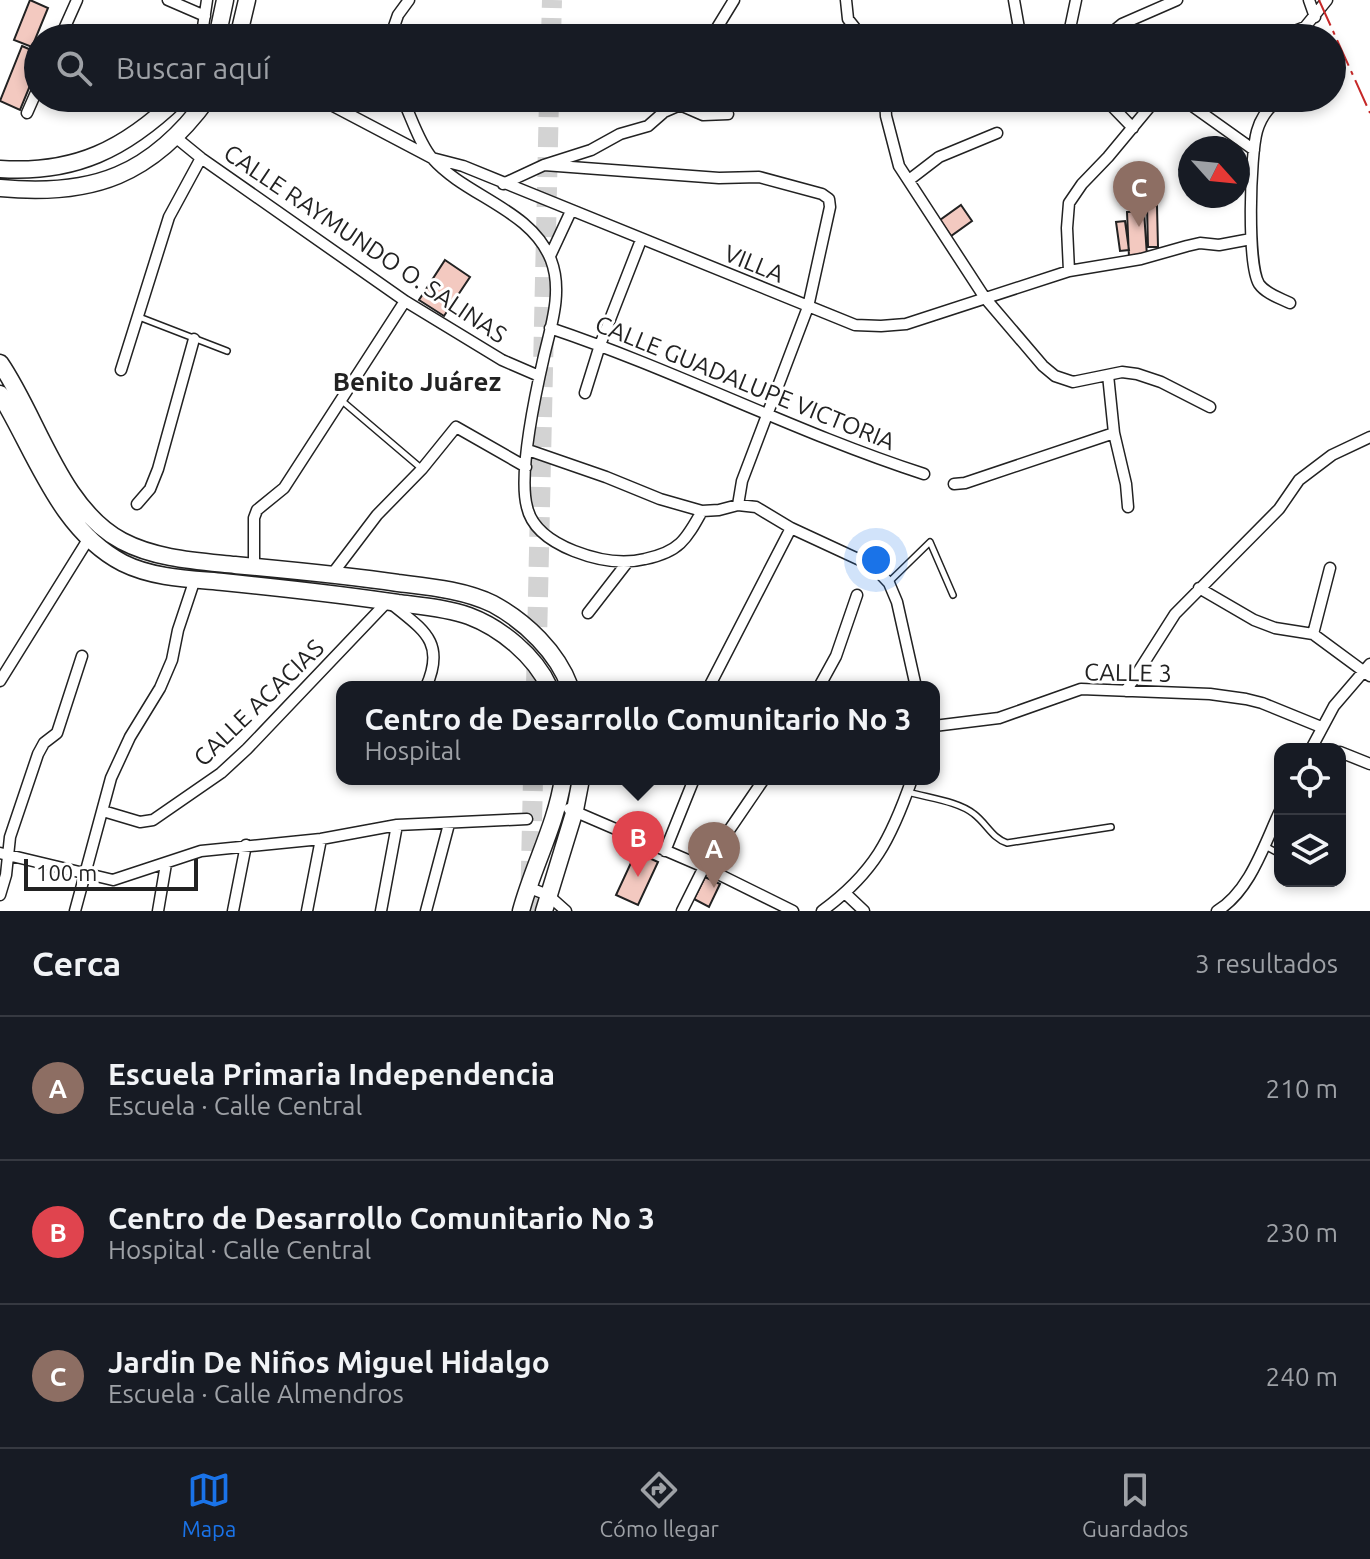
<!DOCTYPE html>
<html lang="es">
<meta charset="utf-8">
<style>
:root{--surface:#171b24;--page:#20242c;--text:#f1f3f6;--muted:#9ea1a6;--line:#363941;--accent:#1a73e8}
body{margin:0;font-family:Ubuntu,sans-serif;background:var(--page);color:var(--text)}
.controls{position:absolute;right:24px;bottom:24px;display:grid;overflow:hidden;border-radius:16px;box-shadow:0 4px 12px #0003}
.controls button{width:72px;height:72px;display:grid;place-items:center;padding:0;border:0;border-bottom:2px solid var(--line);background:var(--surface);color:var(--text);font:40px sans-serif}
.compass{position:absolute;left:1178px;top:136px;width:72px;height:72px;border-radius:50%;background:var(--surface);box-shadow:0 4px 12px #0003;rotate:117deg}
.scale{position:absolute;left:24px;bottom:20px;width:174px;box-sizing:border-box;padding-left:8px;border:4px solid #222;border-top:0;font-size:22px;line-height:28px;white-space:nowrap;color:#222;-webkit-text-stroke:6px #fff;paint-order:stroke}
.you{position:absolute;left:876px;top:560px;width:28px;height:28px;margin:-20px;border:6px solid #fff;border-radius:50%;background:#1a73e8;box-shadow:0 0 0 12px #1a73e833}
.badge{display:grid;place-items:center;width:52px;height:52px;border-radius:50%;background:var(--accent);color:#fff;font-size:26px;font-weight:700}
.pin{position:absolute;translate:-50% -66px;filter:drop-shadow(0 2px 4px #0008)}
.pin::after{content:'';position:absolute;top:42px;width:28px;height:24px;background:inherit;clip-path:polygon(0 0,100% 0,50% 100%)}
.popup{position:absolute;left:336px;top:681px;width:604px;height:104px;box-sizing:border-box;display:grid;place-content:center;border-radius:16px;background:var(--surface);filter:drop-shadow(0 2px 6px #0005);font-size:26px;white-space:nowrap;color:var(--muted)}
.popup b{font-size:30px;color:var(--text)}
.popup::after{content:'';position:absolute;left:50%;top:100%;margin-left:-16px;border:16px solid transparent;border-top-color:var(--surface)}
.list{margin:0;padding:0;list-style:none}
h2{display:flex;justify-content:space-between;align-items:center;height:104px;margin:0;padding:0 32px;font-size:34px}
h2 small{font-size:26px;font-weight:400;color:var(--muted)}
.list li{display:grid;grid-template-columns:52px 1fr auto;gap:24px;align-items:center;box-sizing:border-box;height:144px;padding:0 32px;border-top:2px solid var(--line)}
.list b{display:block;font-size:30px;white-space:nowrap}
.list p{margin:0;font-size:26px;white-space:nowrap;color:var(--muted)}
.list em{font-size:26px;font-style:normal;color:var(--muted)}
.icon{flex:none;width:44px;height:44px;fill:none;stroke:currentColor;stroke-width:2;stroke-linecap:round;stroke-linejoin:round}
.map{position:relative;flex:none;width:1370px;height:911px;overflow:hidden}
.search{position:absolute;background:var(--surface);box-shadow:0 4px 12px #0003;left:24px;right:24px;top:24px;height:88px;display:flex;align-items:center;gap:20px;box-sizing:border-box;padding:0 28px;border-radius:44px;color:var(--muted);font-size:30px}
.sheet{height:536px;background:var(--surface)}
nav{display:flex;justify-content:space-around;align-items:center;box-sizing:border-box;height:112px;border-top:2px solid var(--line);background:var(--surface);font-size:22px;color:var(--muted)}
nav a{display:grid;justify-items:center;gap:4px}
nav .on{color:var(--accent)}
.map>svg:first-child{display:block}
.building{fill:#f3c9c0;stroke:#222;stroke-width:2}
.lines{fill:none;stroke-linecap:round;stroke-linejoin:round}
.highway-tunnel{stroke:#d3d3d3;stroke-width:20;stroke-dasharray:20 10;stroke-linecap:butt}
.lane-casing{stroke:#222;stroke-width:8}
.street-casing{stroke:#222;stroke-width:13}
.primary-casing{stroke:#222;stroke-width:19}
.lane{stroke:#fff;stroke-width:5}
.street{stroke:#fff;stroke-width:10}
.primary{stroke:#fff;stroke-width:16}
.power{stroke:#c62828;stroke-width:2;stroke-dasharray:28 6 4 6;stroke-linecap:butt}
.labels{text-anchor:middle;stroke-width:6;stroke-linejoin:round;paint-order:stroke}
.street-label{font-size:24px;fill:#222;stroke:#fff}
.neighbourhood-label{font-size:26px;font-weight:bold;fill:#222;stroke:#fff}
</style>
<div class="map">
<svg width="1370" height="911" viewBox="0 0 1370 911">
<rect width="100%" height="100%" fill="#fff"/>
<path class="building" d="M30 0 48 8 32 47 14 40Z
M22 46 38 53V66L20 110 0 101Z
M961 205 972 221 951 236 940 220Z
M1147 206H1157L1158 247H1148Z
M1144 211 1147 256 1129 257 1127 212Z
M1125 221 1129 250 1120 251 1116 222Z
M445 260 470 277 444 316 419 300Z
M636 852 658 862 638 905 616 895Z
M705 877 720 884 709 907 694 899Z"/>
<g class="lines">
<path class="highway-tunnel" d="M551 38 552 0
M536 687 549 98
M530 911 533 779"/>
<g class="lane-casing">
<path id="lane" d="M139 317 227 351
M341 400 422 469
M889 582 930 542 953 595
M908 792C928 798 958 801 974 814 987 824 992 838 1007 843L1111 827
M1263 845 1280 854"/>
</g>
<g class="street-casing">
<path id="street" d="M168 0 205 16
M846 0 848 19 863 38
M1014 0 1020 34
M1309 0 1315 17
M712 36 734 0
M60 38 77 0
M197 38 203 27 207 0
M390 38 398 15 409 0
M1068 38 1076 0
M1105 38 1122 24 1177 0
M1276 38 1305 27 1327 0
M318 98 432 158 463 166 855 325 881 326 906 324 1069 271 1141 259 1187 246 1200 243 1219 245 1251 239
M402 98C411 116 419 143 432 158 466 197 531 209 551 260 563 291 551 326 544 356 536 391 518 474 527 507 532 530 554 543 574 551 597 560 621 565 645 559 679 552 686 540 702 511
M885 98 886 116 899 166 985 298 1043 366 1055 376 1073 382 1122 372 1137 374 1161 382 1210 407
M1104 98 1133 128
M1181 98 1254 150
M1282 98C1269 106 1261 117 1257 131 1250 156 1247 264 1259 284 1266 294 1280 298 1290 303
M27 113 38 88
M174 136 201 158 405 301 502 360 539 376
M544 165 719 178 759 177 822 194 829 199 830 207 808 307 742 481 738 505
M909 180 939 157 997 133
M503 184 544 165 591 150 620 134 648 126 664 112 680 105 703 115 728 114
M550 256 571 211
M1069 271 1067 228 1069 203 1082 184 1108 157 1157 98
M550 328C678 371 797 433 924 474
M121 370 169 217 201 158
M1108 375 1114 433 1126 484 1128 507
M585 393 600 345 641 240
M528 450 606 477 660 499 702 511 719 510 738 505 756 507 791 528 873 566 889 583 897 602 916 687
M954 484 965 483 1114 433
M137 504 150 489 158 469 194 339
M254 566V518L257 510 284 488 405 301
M333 573 377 515 422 469 456 427 526 467
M1199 588 1254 620 1275 628 1313 634 1370 676
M588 613 626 564
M1313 634 1330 568
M0 681 89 538
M709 687 791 528
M819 687 836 656 857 595
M1126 691 1175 614 1279 509 1299 480 1332 455 1370 437
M934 726 999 718 1081 689 1210 694 1246 699 1262 703 1321 727
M1311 749 1334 706 1370 664
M1340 752 1370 764
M569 809 704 867 793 911
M103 811 140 822 153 820 221 773 247 749 388 601C421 629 447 640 426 687
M665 851 694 779
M0 853 113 880 201 851 321 839 397 825 527 819
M527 887 548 895 566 911
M846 894 864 911
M0 895 6 875 10 837 38 754 44 743 57 733 82 656
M75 911 111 778 130 737 160 688 172 660 178 630 195 579
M158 911 166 864
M233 911 246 845
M307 911 321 839
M381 911 397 825
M426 911 449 824
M682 911 704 867 764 779
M822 911C874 873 891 839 912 779
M1217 911C1250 891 1264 845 1280 811"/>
</g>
<g class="primary-casing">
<path id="primary" d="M217 38 225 0
M238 38 247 0
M0 169C75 174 125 149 178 98
M0 188C93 197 152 175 208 98
M0 363C38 418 60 508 122 541 156 559 197 561 235 565 289 570 344 575 398 583 430 587 464 590 493 604 526 622 557 652 570 687
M0 394C35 451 59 530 123 563 153 578 190 579 223 582 282 588 340 594 398 603 421 606 447 608 469 616 501 628 535 656 549 687
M521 911C533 866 556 825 563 779
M544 911 575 810 581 779"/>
</g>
<use href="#lane" class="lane"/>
<use href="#street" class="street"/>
<use href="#primary" class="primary"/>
<path class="power" d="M1319 0 1370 113"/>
</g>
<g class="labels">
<g class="street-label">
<text transform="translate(365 244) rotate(34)" y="8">CALLE RAYMUNDO O. SALINAS</text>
<text transform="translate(754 264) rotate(22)" y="8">VILLA</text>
<text transform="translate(745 383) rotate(22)" y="8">CALLE GUADALUPE VICTORIA</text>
<text transform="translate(1128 673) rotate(1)" y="8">CALLE 3</text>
<text transform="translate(259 703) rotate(-44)" y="8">CALLE ACACIAS</text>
</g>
<g class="neighbourhood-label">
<text x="417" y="391">Benito Juárez</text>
</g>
</g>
</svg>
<div class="controls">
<button><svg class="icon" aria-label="locate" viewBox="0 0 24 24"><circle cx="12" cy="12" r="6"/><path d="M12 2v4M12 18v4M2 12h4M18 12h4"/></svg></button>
<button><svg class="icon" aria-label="layers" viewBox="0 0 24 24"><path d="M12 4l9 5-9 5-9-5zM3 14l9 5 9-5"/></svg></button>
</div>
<svg class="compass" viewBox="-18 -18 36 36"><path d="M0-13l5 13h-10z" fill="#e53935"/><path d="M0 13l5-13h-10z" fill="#9ea1a6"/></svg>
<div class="scale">100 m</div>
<div class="you"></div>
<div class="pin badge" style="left:714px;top:888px;background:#8d6e63">A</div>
<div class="pin badge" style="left:638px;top:877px;background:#e0444e">B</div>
<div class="popup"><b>Centro de Desarrollo Comunitario No 3</b>Hospital</div>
<div class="pin badge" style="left:1139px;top:227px;background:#8d6e63">C</div>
<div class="search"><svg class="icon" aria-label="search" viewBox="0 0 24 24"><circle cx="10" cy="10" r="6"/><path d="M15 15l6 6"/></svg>Buscar aquí</div>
</div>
<section class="sheet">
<h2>Cerca<small>3 resultados</small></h2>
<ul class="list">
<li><span class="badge" style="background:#8d6e63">A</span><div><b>Escuela Primaria Independencia</b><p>Escuela · Calle Central</p></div><em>210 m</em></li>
<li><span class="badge" style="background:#e0444e">B</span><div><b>Centro de Desarrollo Comunitario No 3</b><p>Hospital · Calle Central</p></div><em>230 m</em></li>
<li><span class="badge" style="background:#8d6e63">C</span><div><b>Jardin De Niños Miguel Hidalgo</b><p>Escuela · Calle Almendros</p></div><em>240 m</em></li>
</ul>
</section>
<nav>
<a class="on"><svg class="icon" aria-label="map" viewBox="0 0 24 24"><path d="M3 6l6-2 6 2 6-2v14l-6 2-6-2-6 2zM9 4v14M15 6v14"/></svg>Mapa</a>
<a><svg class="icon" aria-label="directions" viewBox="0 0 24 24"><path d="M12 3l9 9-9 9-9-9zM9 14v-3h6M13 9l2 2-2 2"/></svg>Cómo llegar</a>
<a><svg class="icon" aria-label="saved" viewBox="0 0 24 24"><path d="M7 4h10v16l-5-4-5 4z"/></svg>Guardados</a>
</nav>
